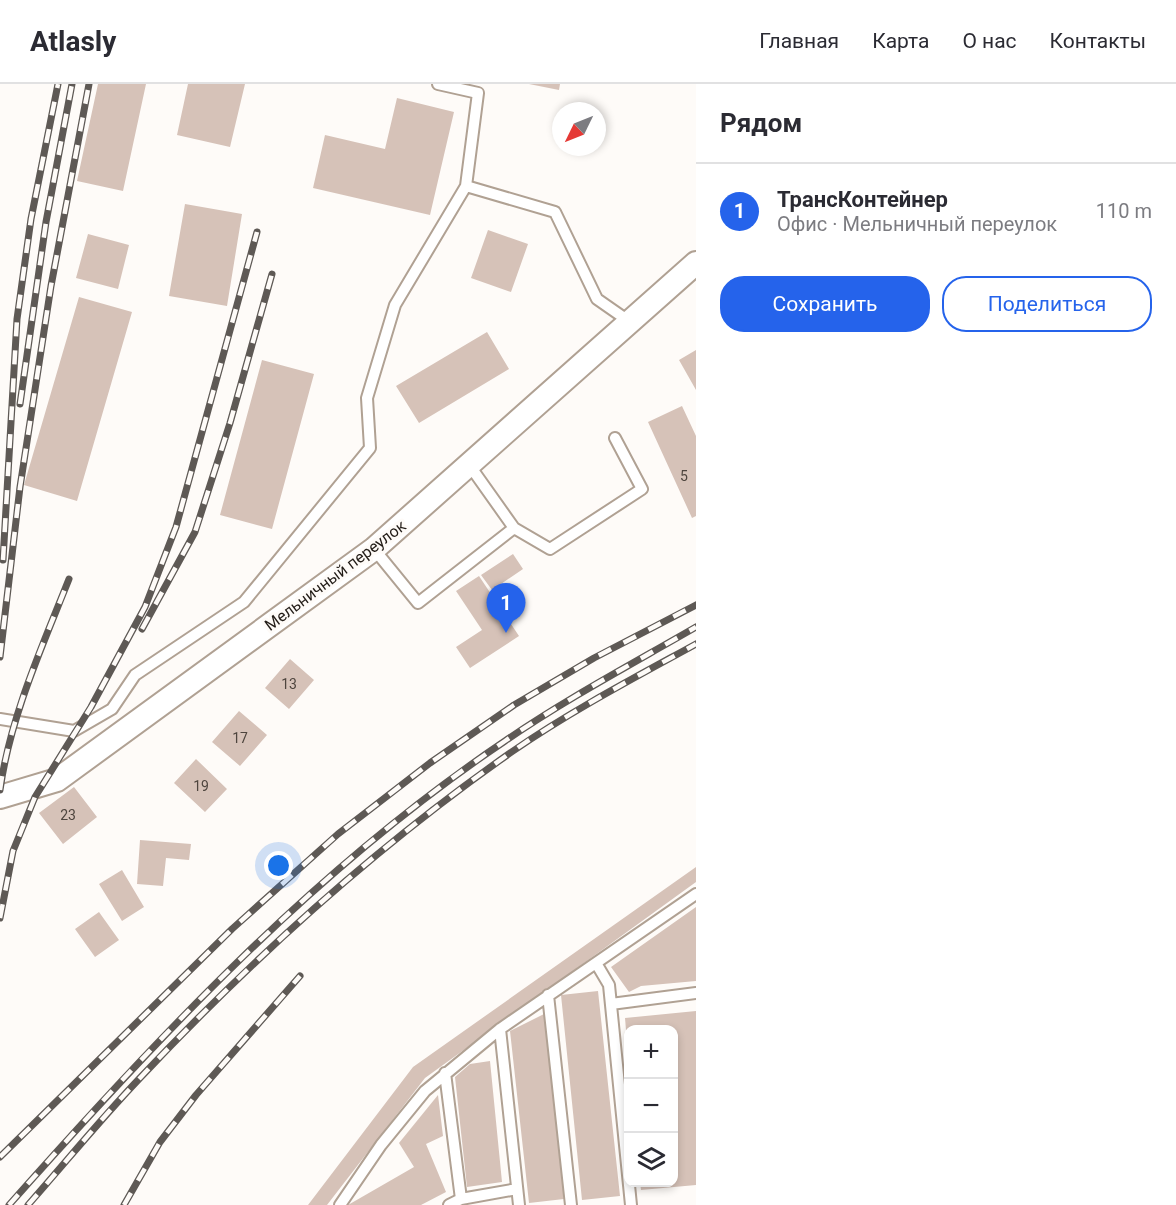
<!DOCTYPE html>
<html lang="ru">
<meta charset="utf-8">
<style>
:root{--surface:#fff;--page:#f7f7f7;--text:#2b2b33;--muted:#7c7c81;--line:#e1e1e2;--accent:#2563eb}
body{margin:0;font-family:Roboto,sans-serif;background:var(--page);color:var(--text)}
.controls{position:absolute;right:18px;bottom:18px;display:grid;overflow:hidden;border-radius:12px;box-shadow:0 3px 9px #0003}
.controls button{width:54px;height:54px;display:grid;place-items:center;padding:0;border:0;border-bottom:2px solid var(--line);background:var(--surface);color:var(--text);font:30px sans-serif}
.compass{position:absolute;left:552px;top:18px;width:54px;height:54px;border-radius:50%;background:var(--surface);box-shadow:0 3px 9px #0003;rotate:227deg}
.you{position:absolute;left:279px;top:782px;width:21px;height:21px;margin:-15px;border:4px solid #fff;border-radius:50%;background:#1a73e8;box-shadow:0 0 0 9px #1a73e833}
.badge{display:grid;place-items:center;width:39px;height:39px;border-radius:50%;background:var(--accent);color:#fff;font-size:20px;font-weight:700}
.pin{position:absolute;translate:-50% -50px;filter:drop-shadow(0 2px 3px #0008)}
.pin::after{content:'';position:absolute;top:32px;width:21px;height:18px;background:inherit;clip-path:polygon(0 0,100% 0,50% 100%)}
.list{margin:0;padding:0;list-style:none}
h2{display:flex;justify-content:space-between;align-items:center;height:78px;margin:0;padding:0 24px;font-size:26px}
h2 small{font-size:20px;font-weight:400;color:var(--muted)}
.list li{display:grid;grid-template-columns:39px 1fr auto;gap:18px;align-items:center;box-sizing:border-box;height:96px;padding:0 24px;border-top:2px solid var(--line)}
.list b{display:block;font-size:22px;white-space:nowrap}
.list p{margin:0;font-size:20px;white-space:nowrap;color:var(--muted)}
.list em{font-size:20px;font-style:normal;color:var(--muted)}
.actions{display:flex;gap:12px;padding:18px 24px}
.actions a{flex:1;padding:14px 0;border:2px solid var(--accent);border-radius:24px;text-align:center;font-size:21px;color:var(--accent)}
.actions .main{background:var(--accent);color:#fff}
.icon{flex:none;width:33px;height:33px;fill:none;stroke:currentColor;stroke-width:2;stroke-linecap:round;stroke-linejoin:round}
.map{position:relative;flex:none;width:696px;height:1121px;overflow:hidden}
header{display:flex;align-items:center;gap:36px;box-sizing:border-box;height:84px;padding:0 30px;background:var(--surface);border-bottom:2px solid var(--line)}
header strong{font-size:28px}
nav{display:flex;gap:33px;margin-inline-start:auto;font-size:21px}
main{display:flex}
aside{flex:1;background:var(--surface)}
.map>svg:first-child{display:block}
.building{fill:#d6c2b8}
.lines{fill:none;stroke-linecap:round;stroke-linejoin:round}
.service-casing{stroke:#b0a193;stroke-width:14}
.minor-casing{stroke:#b0a193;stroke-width:26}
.service{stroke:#fff;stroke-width:10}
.minor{stroke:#fff;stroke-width:22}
.rail-casing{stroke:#5e5955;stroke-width:7}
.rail{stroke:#fefbf8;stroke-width:4.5;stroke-dasharray:14;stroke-linecap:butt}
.labels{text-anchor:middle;stroke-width:6;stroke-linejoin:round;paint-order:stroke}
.number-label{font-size:14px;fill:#4e453e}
.street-label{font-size:16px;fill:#211b16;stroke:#fefbf8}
</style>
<header>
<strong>Atlasly</strong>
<nav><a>Главная</a><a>Карта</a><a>О нас</a><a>Контакты</a></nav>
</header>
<main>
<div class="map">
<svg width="696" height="1121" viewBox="0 0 696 1121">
<rect width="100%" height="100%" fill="#fefbf8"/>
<path class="building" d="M98 0H146L123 107 77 97Z
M188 0H245L230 63 177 51Z
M529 0H560L559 6Z
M397 14 454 28 430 131 313 104 325 51 385 65Z
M185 120 242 130 227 222 169 212Z
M488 146 528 160 511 208 471 194Z
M88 150 129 161 118 205 76 194Z
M79 213 132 228 77 417 24 401Z
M487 248 509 285 419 339 396 302Z
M696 266V306L679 276Z
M262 276 314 290 272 445 220 431Z
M682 322 696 352V432L692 434 648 338Z
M513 470 523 485 492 506 481 491Z
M479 492 519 552 470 584 456 563 482 546 456 507Z
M290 575 314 596 289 625 265 604Z
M239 627 267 651 240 682 212 658Z
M196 675 227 705 205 728 174 699Z
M74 703 97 733 63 760 39 729Z
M140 756 191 760 189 776 166 774 163 802 137 800Z
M696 783V798L425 994 327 1121H308L413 983Z
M122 786 144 823 122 837 99 800Z
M696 823V897L641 902 629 908 611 883Z
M99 828 119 856 95 873 75 845Z
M598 907 620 1112 582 1116 561 911Z
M696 927V1101L641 1106 640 1098H674V946H628L627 958 625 934Z
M544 930 564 1115 529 1119 510 947Z
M490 977 502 1098 467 1103 455 993 470 980Z
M438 1011 443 1052 426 1060 446 1108 421 1121H348L414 1083 399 1059Z"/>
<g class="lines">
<g class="service-casing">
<path id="service" d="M438 0 478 9 466 102
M470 382 514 444
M374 465 418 519 514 444 550 465 642 405 615 354
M0 635 74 647 112 625 135 591 244 518 370 364 367 314 395 221 466 102 555 128 597 215 630 238
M596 879 609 901 631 1121
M548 911 571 1121
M611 920 696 909
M500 945 519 1121
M445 989 461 1115
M340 1121 381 1061 425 1007 500 945 696 810
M449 1121 461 1115 517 1105"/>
</g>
<g class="minor-casing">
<path id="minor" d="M0 713 57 696 374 465 696 179"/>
</g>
<use href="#service" class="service"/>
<use href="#minor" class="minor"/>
<g class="rail-casing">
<path id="rail" d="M20 320 46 138 72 0
M3 476 17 235 31 135 58 0
M142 545 195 448 230 339 272 190
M0 573 20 403 51 202 89 0
M0 706C10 633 42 563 69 495
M0 834 13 767 35 713 91 623 145 523 176 443 257 148
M0 1073 232 845 338 750 430 679 514 621 594 574 696 521
M9 1121C159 952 316 784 505 657 566 615 632 580 696 543
M28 1121C65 1079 100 1036 139 995 252 875 377 762 513 667 571 627 634 594 696 560
M124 1121 160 1058 196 1011 300 892"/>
</g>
<use href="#rail" class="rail"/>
</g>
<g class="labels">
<g class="number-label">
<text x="684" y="397">5</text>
<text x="289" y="605">13</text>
<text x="240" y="659">17</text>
<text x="201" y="707">19</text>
<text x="68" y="736">23</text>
</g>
<g class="street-label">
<text transform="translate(335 491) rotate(-37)" y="6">Мельничный переулок</text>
</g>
</g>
</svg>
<div class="controls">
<button>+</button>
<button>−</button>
<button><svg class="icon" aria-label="layers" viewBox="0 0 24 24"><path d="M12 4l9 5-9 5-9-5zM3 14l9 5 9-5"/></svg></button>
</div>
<svg class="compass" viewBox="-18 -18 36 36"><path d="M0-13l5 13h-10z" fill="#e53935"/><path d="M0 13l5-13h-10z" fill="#7c7c81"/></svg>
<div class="you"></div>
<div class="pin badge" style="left:506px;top:549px">1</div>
</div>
<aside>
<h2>Рядом<small></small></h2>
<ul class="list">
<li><span class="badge">1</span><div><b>ТрансКонтейнер</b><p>Офис · Мельничный переулок</p></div><em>110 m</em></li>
</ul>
<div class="actions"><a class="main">Сохранить</a><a>Поделиться</a></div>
</aside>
</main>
